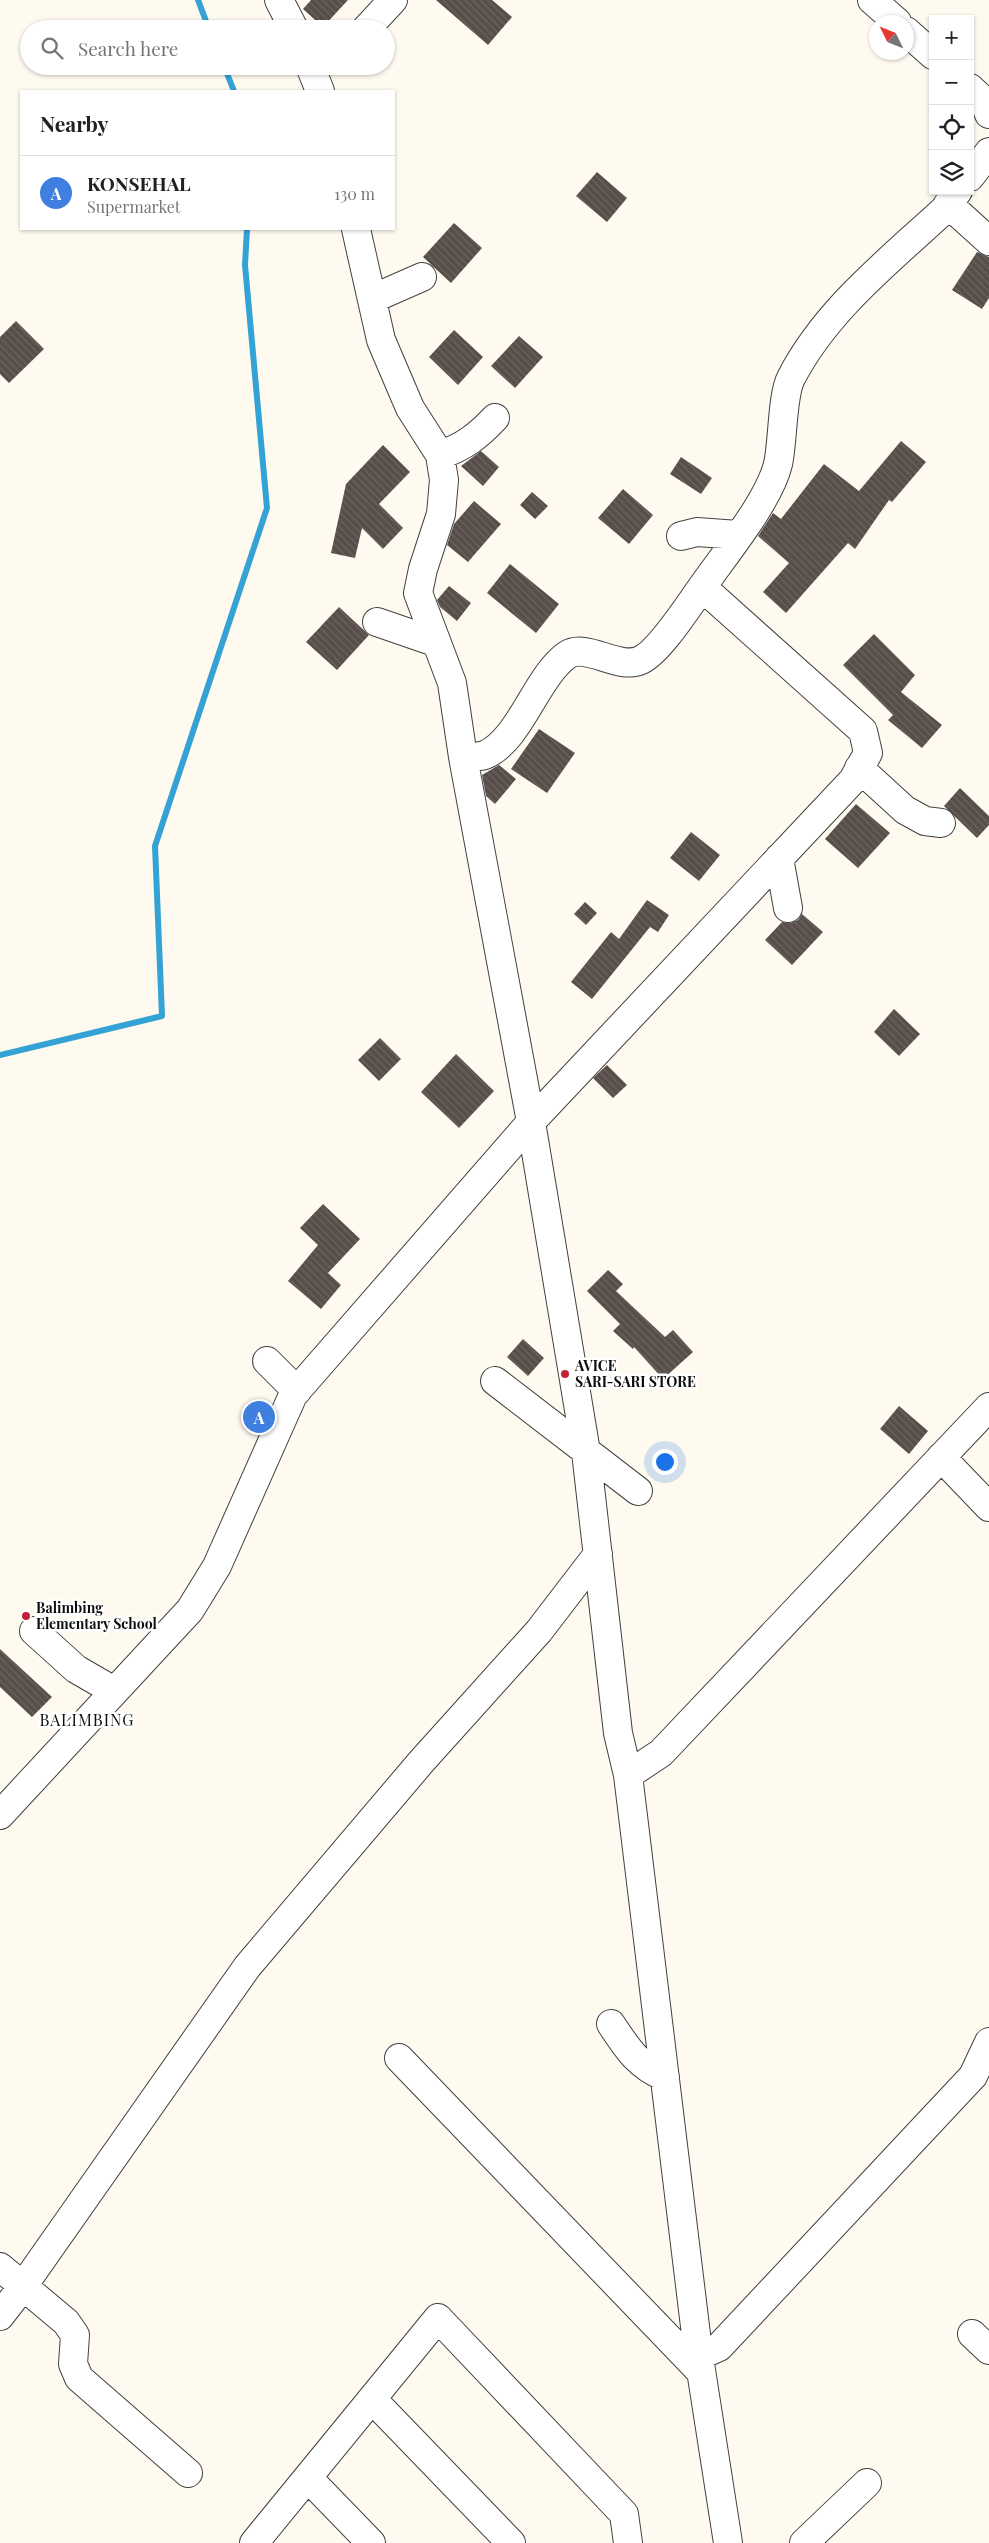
<!DOCTYPE html>
<meta charset="utf-8">
<style>
:root{--surface:#fff;--page:#f6f6f6;--text:#202124;--muted:#757577;--line:#e0e0e0;--accent:#c51f35}
body{margin:0;font-family:"Playfair Display",serif;background:var(--page);color:var(--text)}
.controls{position:absolute;right:15px;top:15px;display:grid;overflow:hidden;border-radius:0px;box-shadow:0 1px 4px #0004}
.controls button{width:45px;height:45px;display:grid;place-items:center;padding:0;border:0;border-bottom:1px solid var(--line);background:var(--surface);color:var(--text);font:25px sans-serif}
.compass{position:absolute;left:869px;top:15px;width:45px;height:45px;border-radius:50%;background:var(--surface);box-shadow:0 1px 4px #0004;rotate:313deg}
.you{position:absolute;left:664px;top:1461px;width:18px;height:18px;margin:-12px;border:4px solid #fff;border-radius:50%;background:#1a73e8;box-shadow:0 0 0 8px #1a73e833}
.badge{display:grid;place-items:center;width:32px;height:32px;border-radius:50%;background:var(--accent);color:#fff;font-size:16px;font-weight:700}
.pin{position:absolute;translate:-50% -50%;border:2px solid #fff;box-shadow:0 1px 5px #0006}
.list{margin:0;padding:0;list-style:none}
h2{display:flex;justify-content:space-between;align-items:center;height:65px;margin:0;padding:0 20px;font-size:21px}
h2 small{font-size:16px;font-weight:400;color:var(--muted)}
.list li{display:grid;grid-template-columns:32px 1fr auto;gap:15px;align-items:center;box-sizing:border-box;height:75px;padding:0 20px;border-top:1px solid var(--line)}
.list b{display:block;font-size:19px;white-space:nowrap}
.list p{margin:0;font-size:16px;white-space:nowrap;color:var(--muted)}
.list em{font-size:16px;font-style:normal;color:var(--muted)}
.icon{flex:none;width:28px;height:28px;fill:none;stroke:currentColor;stroke-width:2;stroke-linecap:round;stroke-linejoin:round}
.map{position:relative;flex:none;width:989px;height:2543px;overflow:hidden}
.search{position:absolute;background:var(--surface);box-shadow:0 1px 4px #0004;left:20px;top:20px;width:375px;height:55px;display:flex;align-items:center;gap:12px;box-sizing:border-box;padding:0 18px;border-radius:28px;color:var(--muted);font-size:19px}
.panel{position:absolute;background:var(--surface);box-shadow:0 1px 4px #0004;left:20px;top:90px;width:375px;height:140px;border-radius:0px}
.map>svg:first-child{display:block}
.lines{fill:none;stroke-linecap:round;stroke-linejoin:round}
.stream{stroke:#34a2d4;stroke-width:6}
.building{fill:url(#building-back-hatch)}
.minor-casing{stroke:#414141;stroke-width:30}
.minor{stroke:#fff;stroke-width:28}
.poi-dot{fill:#c51f35;stroke:#fff;stroke-width:2}
.labels{text-anchor:middle;stroke-width:5;stroke-linejoin:round;paint-order:stroke}
.poi-label{font-size:14px;font-weight:bold;fill:#0e0e0e;stroke:#fff;text-anchor:start}
.quarter-label{font-size:16px;letter-spacing:1px;fill:#0e0e0e;stroke:#fff}
</style>
<div class="map">
<svg width="989" height="2543" viewBox="0 0 989 2543">
<defs>
<pattern id="building-back-hatch" width="6" height="6" patternUnits="userSpaceOnUse" patternTransform="scale(1.25)"><rect width="6" height="6" fill="#574e4a"/><path d="M-1 5l2 2M0 0l6 6M5-1l2 2" fill="none" stroke="#6a6360"/></pattern>
</defs>
<rect width="100%" height="100%" fill="#fffaef"/>
<g class="lines">
<path class="stream" d="M198 0 209 29
M224 66 234 91
M0 1055 162 1016 155 846 267 508 245 265 247 229"/>
</g>
<path class="building" d="M311 0H348L323 27 303 9Z
M436 0H492L512 17 488 45Z
M597 172 627 198 607 222 576 196Z
M454 223 482 248 451 283 423 257Z
M977 252 989 257V298L982 309 952 290Z
M16 321 44 349 9 383 0 374V337Z
M454 330 483 357 458 385 429 357Z
M519 336 543 357 515 388 491 366Z
M901 441 926 462 892 502 889 500 855 549 848 543 786 613 763 592 789 563 758 536 773 513 781 519 824 464 859 491Z
M383 445 410 472 379 504 403 528 383 549 362 528 355 558 331 553 346 484Z
M481 451 499 467 483 486 461 466Z
M681 457 712 478 701 494 670 474Z
M623 489 653 515 629 544 598 518Z
M532 492 548 506 535 519 520 505Z
M474 501 501 524 468 562 447 545 454 524Z
M510 564 559 604 536 633 487 593Z
M449 586 471 603 457 621 440 607 437 600Z
M339 607 369 635 337 670 306 642Z
M874 634 915 675 901 692 942 725 922 748 888 720 893 715 843 665Z
M539 729 575 753 547 793 511 769Z
M499 765 516 779 495 804 486 796 482 775Z
M960 788 989 816V825L977 838 944 806Z
M856 804 890 833 858 868 825 839Z
M691 832 720 855 699 881 670 858Z
M647 900 669 915 658 932 650 927 592 999 571 982 611 932 619 939Z
M585 902 597 913 586 925 574 914Z
M802 914 823 932 792 965 765 940 782 922 791 923 798 920Z
M894 1009 920 1034 899 1056 874 1032Z
M380 1038 401 1059 379 1081 358 1060Z
M456 1054 494 1091 459 1128 421 1092Z
M607 1065 627 1085 613 1098 593 1078Z
M323 1204 360 1239 328 1273 341 1285 321 1309 288 1281 318 1245 300 1228Z
M608 1270 623 1284 616 1291 665 1337 673 1330 693 1352 663 1379 634 1347 633 1349 613 1331 620 1324 587 1291Z
M523 1339 544 1358 528 1376 507 1357Z
M899 1406 928 1431 909 1454 880 1429Z
M0 1649 52 1697 32 1717 0 1687Z"/>
<g class="lines">
<g class="minor-casing">
<path id="minor" d="M279 0 294 29
M872 0 897 22
M366 29 393 0
M906 31 933 55
M310 66 320 91
M970 88 984 101 989 114
M970 177 989 152
M948 204 989 241
M356 229 381 340 410 408 440 455 444 480 441 514 423 569 418 593 452 683 463 757 531 1122 586 1452 618 1733 628 1775 698 2351 728 2543
M372 299 422 277
M440 455C464 447 478 436 495 418
M681 536 697 532 738 535
M377 622 435 642
M463 757C470 757 479 757 485 755 520 740 536 677 567 655 586 642 619 671 641 660 660 651 689 605 702 587
M859 768 905 810 925 821 941 823
M779 858 788 908
M267 1361 297 1391
M495 1381 638 1491
M941 1457 989 1507
M34 1631 76 1669 114 1691
M628 1775 661 1753 989 1407
M0 1815 190 1610 217 1566 293 1395 531 1122 853 780 868 753 863 731 702 587C725 554 769 501 778 464 783 442 782 395 791 378 826 310 889 261 944 210L958 191
M611 2024C627 2048 637 2065 665 2077
M399 2058 701 2372
M0 2267 23 2286 247 1967 421 1762 539 1631 598 1554
M0 2316 23 2286 66 2322 75 2335 73 2364 79 2378 188 2473
M972 2334 989 2350
M698 2351H710L719 2347 973 2076 989 2042
M372 2399 511 2543
M308 2478 371 2543
M254 2543 438 2318 624 2514 628 2543
M804 2543 867 2483"/>
</g>
<use href="#minor" class="minor"/>
</g>
<g class="poi-dot">
<circle cx="565" cy="1374" r="5"/>
<circle cx="26" cy="1616" r="5"/>
</g>
<g class="labels">
<g class="poi-label">
<text x="575" y="1371">AVICE<tspan x="575" dy="16">SARI-SARI STORE</tspan></text>
<text x="36" y="1613">Balimbing<tspan x="36" dy="16">Elementary School</tspan></text>
</g>
<g class="quarter-label">
<text x="87" y="1726">BALIMBING</text>
</g>
</g>
</svg>
<div class="controls">
<button>+</button>
<button>−</button>
<button><svg class="icon" aria-label="locate" viewBox="0 0 24 24"><circle cx="12" cy="12" r="6"/><path d="M12 2v4M12 18v4M2 12h4M18 12h4"/></svg></button>
<button><svg class="icon" aria-label="layers" viewBox="0 0 24 24"><path d="M12 4l9 5-9 5-9-5zM3 14l9 5 9-5"/></svg></button>
</div>
<svg class="compass" viewBox="-18 -18 36 36"><path d="M0-13l5 13h-10z" fill="#e53935"/><path d="M0 13l5-13h-10z" fill="#757577"/></svg>
<div class="you"></div>
<div class="pin badge" style="left:259px;top:1417px;background:#3f7fe0">A</div>
<div class="search"><svg class="icon" aria-label="search" viewBox="0 0 24 24"><circle cx="10" cy="10" r="6"/><path d="M15 15l6 6"/></svg>Search here</div>
<section class="panel">
<h2>Nearby<small></small></h2>
<ul class="list">
<li><span class="badge" style="background:#3f7fe0">A</span><div><b>KONSEHAL</b><p>Supermarket</p></div><em>130 m</em></li>
</ul>
</section>
</div>
